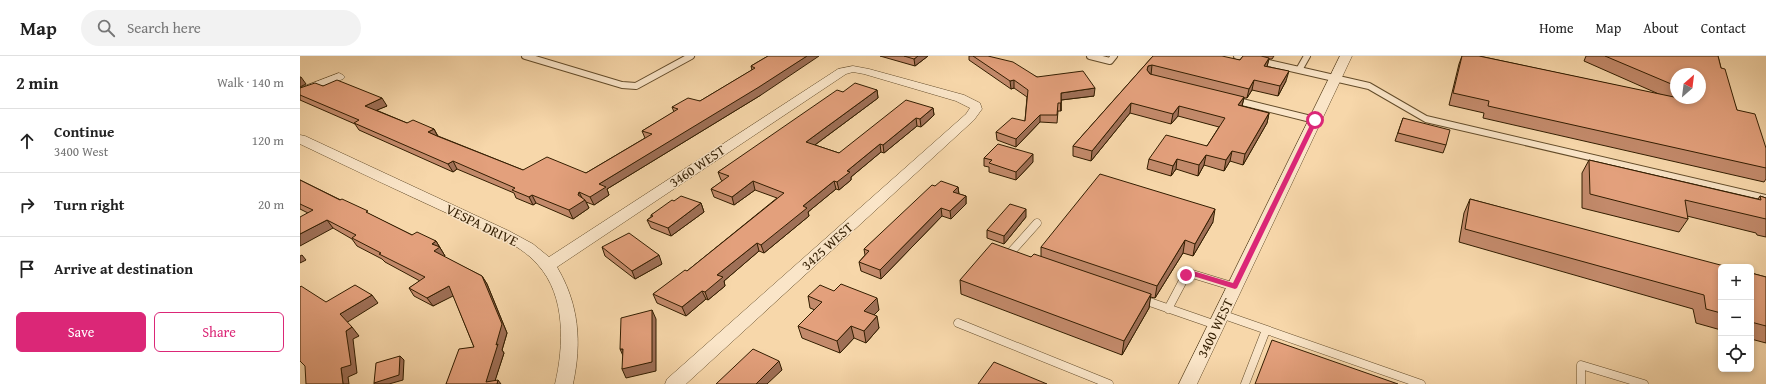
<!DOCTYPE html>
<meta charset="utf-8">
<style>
:root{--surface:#fff;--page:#f2f2f2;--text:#222;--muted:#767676;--line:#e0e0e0;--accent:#db2777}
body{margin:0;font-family:"Gentium Book Plus",serif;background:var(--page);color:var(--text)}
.controls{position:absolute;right:12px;bottom:12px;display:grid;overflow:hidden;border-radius:6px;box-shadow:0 2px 6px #0003}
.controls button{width:36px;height:36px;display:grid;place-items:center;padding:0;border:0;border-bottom:1px solid var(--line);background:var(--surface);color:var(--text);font:20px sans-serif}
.compass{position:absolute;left:1370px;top:12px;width:36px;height:36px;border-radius:50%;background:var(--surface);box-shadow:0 2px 6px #0003;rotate:28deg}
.stop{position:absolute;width:12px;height:12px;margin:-9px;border:3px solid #db2777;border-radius:50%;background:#fff}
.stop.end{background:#db2777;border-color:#fff;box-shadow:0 1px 4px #0008}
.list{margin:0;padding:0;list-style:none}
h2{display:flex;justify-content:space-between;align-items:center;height:52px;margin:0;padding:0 16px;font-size:17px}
h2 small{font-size:13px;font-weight:400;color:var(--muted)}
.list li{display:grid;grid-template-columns:26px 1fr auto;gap:12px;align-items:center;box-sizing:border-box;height:64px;padding:0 16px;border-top:1px solid var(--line)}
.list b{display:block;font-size:15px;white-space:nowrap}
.list p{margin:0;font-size:13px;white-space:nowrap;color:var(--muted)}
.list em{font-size:13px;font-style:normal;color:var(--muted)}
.actions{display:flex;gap:8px;padding:12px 16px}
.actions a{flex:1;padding:9px 0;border:1px solid var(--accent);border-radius:6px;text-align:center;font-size:14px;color:var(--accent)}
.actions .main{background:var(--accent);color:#fff}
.icon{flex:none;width:22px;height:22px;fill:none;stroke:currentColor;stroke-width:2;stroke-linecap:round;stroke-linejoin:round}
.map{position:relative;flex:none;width:1466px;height:328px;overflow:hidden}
header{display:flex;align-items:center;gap:24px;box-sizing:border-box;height:56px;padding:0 20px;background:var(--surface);border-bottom:1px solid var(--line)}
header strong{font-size:19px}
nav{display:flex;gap:22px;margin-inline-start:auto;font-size:14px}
.search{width:280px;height:36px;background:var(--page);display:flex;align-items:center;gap:10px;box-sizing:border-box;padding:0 14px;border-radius:22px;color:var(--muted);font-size:15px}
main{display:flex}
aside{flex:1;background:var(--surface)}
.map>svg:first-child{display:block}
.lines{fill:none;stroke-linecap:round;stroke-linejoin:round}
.lane-far1-casing{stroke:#634c2a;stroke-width:8}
.lane-casing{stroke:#634c2a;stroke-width:9}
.street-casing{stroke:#634c2a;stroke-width:1}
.lane-far1{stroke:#fae5c8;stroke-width:6}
.lane{stroke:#fae5c8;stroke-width:8}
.street{fill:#fae5c8;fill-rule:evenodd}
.wall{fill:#c38a6b;stroke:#321d00;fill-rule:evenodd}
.shaded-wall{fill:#9f7057;stroke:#321d00}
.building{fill:#e3a07c;stroke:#321d00}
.route{fill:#db2777}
.labels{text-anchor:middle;stroke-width:3;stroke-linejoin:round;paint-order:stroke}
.street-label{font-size:14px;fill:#321d00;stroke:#fae5c8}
</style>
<header>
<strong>Map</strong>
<div class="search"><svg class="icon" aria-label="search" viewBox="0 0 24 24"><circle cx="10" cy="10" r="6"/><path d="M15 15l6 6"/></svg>Search here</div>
<nav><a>Home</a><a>Map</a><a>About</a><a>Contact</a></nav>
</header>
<main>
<aside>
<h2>2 min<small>Walk · 140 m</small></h2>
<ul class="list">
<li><svg class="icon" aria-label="ahead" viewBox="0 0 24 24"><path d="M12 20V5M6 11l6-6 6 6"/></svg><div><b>Continue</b><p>3400 West</p></div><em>120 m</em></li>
<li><svg class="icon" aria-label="right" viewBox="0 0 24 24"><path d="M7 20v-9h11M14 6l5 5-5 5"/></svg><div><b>Turn right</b></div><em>20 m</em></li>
<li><svg class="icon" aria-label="arrive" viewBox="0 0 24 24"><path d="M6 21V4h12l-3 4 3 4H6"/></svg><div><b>Arrive at destination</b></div></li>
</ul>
<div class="actions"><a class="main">Save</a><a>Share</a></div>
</aside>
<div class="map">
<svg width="1466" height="328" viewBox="0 0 1466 328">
<rect width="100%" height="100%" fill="#f7d7aa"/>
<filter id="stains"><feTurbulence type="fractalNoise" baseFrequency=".005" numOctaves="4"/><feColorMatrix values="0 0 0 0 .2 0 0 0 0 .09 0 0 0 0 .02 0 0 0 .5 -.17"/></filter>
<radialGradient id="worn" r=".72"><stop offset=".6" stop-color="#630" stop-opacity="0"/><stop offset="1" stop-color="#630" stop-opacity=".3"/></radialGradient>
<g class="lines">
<g class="lane-far1-casing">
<path id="lane-far1" d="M225 0 322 29 336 30 391 0
M790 0 810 5 814 0
M937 0 950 3
M1007 0 999 14 1069 30 1126 63 1466 142
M960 5 999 14
M934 44 1015 64"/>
</g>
<g class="lane-casing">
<path id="lane" d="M716 200 711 196 737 167
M841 243 916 269
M868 253 886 219 889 217 935 231
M921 258 1121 328
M658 267 809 328
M945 328 966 274
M1281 328V309L1344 328"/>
</g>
<g class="street-casing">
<path id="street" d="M1040 0H1052L897 328H879Z
M553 10 569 13 664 39 680 47 682 53 674 64 386 328H365L367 323 666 58 670 52 656 45 564 18 553 16 546 18 257 211C279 248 282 286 273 328H255C264 290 266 240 238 209 219 186 178 172 151 159 101 136 50 112 0 88V79L5 80 209 175 233 188 249 201 538 13Z
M39 17 43 19 45 21 43 23 0 40V32Z"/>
</g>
<use href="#lane-far1" class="lane-far1"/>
<use href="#lane" class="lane"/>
<use href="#street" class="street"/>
</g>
<path class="wall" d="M468 0 461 39 307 133 309 139 294 149 286 146 289 152 273 163 236 147 233 149 216 142 214 137 157 113 153 116 59 74 55 68 0 44V32L23 30 87 50 76 54 107 67 134 73 138 80 223 114 286 117 345 82 342 75 374 56 372 51 400 45 452 14 451 10Z
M580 0H628L615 10Z
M669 0H688L737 21 794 40 761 44V55H758L757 67 740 66 716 91 697 84 696 76 725 65 727 41 714 32 711 33 669 4Z
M853 0 940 4 943 0H974L972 3H969L967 10 986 25 978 40 952 34 947 42H944L942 50 969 57 967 67 943 109 930 105 924 115 904 109 898 120 876 113 871 120 847 113 849 103 907 90 919 71 878 60 871 68 830 57 791 105 773 100V90Z
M1162 0H1179L1361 39 1284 5 1286 0H1418L1421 12 1437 54 1466 92V123L1464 126 1183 62 1184 57 1149 49 1159 8ZM1376 18 1400 42H1376Z
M577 34 578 42 515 89 539 97 633 52 634 59 621 71 617 70 584 97 581 96 551 121V124L539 134 536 133 508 156 509 160 464 197 459 195 424 225 425 230 408 244 406 243 386 260 357 247 353 238 387 215 477 142 455 134 434 149 414 141 411 133 423 125 421 124 418 116 543 36Z
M1103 62 1146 89 1143 97 1095 85Z
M684 102 733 106 716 124 689 116V111L684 110Z
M1289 104 1458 143 1460 140 1466 142V181L1457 179 1456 177 1387 160 1388 163 1379 176 1282 152V117Z
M0 124 112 179 136 185 145 200 144 201 182 220 187 228 207 277 202 294 204 297 195 324 146 328 174 291 153 239 133 250 114 240 109 232 120 225 85 206 82 203 57 190 52 183 33 172 8 157 0 153Z
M635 130 658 131 659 138 666 140V148L651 163 642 160 581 223 561 215 559 206 565 199 564 193Z
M1170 143 1421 211V274L1396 267 1393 253 1159 186 1164 157Z
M374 145 401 147 404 156 371 180 351 172 347 164 351 161V159Z
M726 161 704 188 687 182V174Z
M913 166 893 200 883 197 855 242 850 241 849 252 822 299 661 238 660 224 731 201H741V191Z
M302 191 362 208 335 223 305 200Z
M1451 217 1466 221V287L1451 283Z
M508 240 579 254 574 259 579 272 566 287 554 282 540 297 502 282 498 270 515 254 510 252Z"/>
<path class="shaded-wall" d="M507 0H519L461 39 307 133 309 139 294 149 290 141 299 128Z
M618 0H628L615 10 614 3Z
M969 2 967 11 964 10Z
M852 9 851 19 847 14 848 10Z
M989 15 986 25 978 40 980 30Z
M0 21H1L6 28 0 31Z
M714 24V32L711 33 710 25Z
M954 24 952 34 947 42 949 33Z
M795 32 794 40 761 44V55V37Z
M577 34 578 42 508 94 506 86Z
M944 41 942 50 938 49Z
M82 42 87 50 70 57 65 50Z
M831 47 830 57 791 105 792 95Z
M879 50 878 60 871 68 873 58Z
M633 52 634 59 621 71 620 63Z
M969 57 967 67 943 109 945 98Z
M740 59V66L716 91V83Z
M616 62 617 70 584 97 583 89Z
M134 73 138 81 128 76Z
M580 88 581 96 551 121V124L539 134 537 126 547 115Z
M932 95 930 105 924 115 926 104Z
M733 98V106L716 124V116Z
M906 99 904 109 898 120 899 109Z
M877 103 876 113 871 120 873 110Z
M153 105 157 113 153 116 148 108Z
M453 125 455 134 434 149 432 141Z
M534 125 536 133 508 156 509 160 464 197 461 189 503 150Z
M658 131 659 139 653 136Z
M279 136 283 144H285L289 152 273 163 269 154Z
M232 139 236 147 233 149 229 141Z
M666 140V148L651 163 650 155Z
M401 147 404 156 371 180 368 172Z
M641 152 642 160 581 223 580 214Z
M726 153V161L704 188V180Z
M915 153 913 166 893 200 895 188Z
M27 164 33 172 0 190V178Z
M885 184 883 197 855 242 857 230Z
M136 185 145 200 139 204 134 195 132 188Z
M457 187 459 195 424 225 425 230 408 244 405 236 417 219Z
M2 199 6 204 0 207V200Z
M359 199 362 208 335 223 332 215Z
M182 220 187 228 207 277 202 294 204 297 194 328 186 326Z
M149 230 155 239 133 250 127 242Z
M402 235 406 243 386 260 382 251Z
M851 238 849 252 822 299 824 285Z
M72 239 78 247 46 267 40 258Z
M577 242 579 254 566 267 564 255Z
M352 254 356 263V315L326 322 322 313Z
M577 260 579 272 566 287 564 275Z
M551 270 554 282 540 297 537 285Z
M52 271 59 280 53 283 57 317 48 321 49 328H43L41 312 46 275Z
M320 293H323L324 302Z
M100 300 104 304 103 324 89 328H74V327Z
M479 305 482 314 467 328H456Z
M198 324 201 328H197Z"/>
<path class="building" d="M468 0H507L459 31 299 128 306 131 290 141 279 136 278 139 285 144 269 154 232 139 229 141 212 134 215 132 153 105 148 108 54 67 59 64 0 39V32L15 27 23 30 37 24 82 42 65 50 107 67 113 64 134 73 128 76 137 80 223 114 247 101 286 117 352 78 342 75 378 53 372 51 388 42 400 45 455 12 451 10Z
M604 0H618L614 3Z
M673 0H688L713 6 737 21 783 15 795 32 761 37V47H758L757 59H740L716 83 696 76 712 62 725 65 728 34 714 24 710 25Z
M853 0H922L940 4 943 0H961L969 2 964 10 989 15 980 30 954 24 949 33 852 9 848 10 847 14 850 18 944 41 938 49 969 57 945 98 932 95 926 104 906 99 899 109 877 103 873 110 849 103 866 79 907 90 925 62 879 50 873 58 831 47 792 95 773 90Z
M1162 0H1179L1393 45 1394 42H1400V18H1376V30L1305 0H1418L1421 12 1425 13 1437 54 1455 58 1466 92V112L1188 50 1189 45 1153 37Z
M555 27 577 34 506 86 539 97 606 44 633 52 620 63 616 62 583 89 580 88 547 115 550 116 537 126 534 125 503 150 507 152 461 189 457 187 417 219 423 221 405 236 402 235 382 251 353 238 385 214 387 215 484 137 453 125 432 141 411 133 429 120 418 116 537 34 543 36Z
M1103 62 1150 74 1146 89 1098 77Z
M698 88 733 98 716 116 689 107 692 104 684 102Z
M1289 104 1461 144 1460 140 1466 142V163L1385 144 1388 163 1290 138Z
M800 118 915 153 895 188 885 184 857 230 741 191Z
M0 124 40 144 42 143 68 155 66 156 112 179 117 176 136 185 132 188 140 191 134 195 182 220 202 268 196 289 198 288 186 326 198 324 197 328H146L159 293 174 291 149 230 127 242 109 232 125 221 79 198 81 197 52 182 56 179 27 164 0 178V161L13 154 0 148Z
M641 125 658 131 653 136 666 140 650 155 641 152 580 214 559 206 569 195 564 193 632 129 635 130Z
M381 140 401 147 368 172 347 164 353 160 351 159 372 144 374 145Z
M1170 143 1428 211H1421V257L1406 253 1404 239 1165 173Z
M710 148 726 153 704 180 687 174Z
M329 177 359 199 332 215 302 191Z
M692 187 731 201 734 198 851 238 824 285 660 224Z
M1451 217 1466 221V270L1451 266Z
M541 228 577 242 564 255 577 260 564 275 551 270 537 285 498 270 522 246 508 240 520 229 534 235Z
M55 229 72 239 40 258 52 271 46 275 51 309 41 312 43 328H6L5 310 0 305V231L1 230 26 246Z
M352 254V306L322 313 323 293H320L321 262Z
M972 284 1098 328H955Z
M453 293 479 305 456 328H416Z
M100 300 99 319 74 327 76 307Z
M694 306 747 328H678Z"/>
<path class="route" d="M1013 63 1018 64 937 232 935 233 893 220H883V217L893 215 933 227Z"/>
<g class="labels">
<g class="street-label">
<text transform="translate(397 110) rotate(-34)" y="5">3460 WEST</text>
<text transform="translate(182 169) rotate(26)" y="5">VESPA DRIVE</text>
<text transform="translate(527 190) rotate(-42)" y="5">3425 WEST</text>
<text transform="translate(915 272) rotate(-64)" y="5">3400 WEST</text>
</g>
</g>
<rect width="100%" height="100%" filter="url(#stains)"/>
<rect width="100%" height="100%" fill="url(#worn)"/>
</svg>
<div class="controls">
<button>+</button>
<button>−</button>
<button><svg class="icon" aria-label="locate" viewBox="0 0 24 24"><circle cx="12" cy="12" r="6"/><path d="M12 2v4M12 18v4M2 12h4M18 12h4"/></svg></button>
</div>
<svg class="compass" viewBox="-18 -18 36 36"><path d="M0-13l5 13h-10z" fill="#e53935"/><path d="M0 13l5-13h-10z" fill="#767676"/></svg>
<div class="stop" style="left:1015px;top:64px"></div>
<div class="stop end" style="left:886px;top:219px"></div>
</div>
</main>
